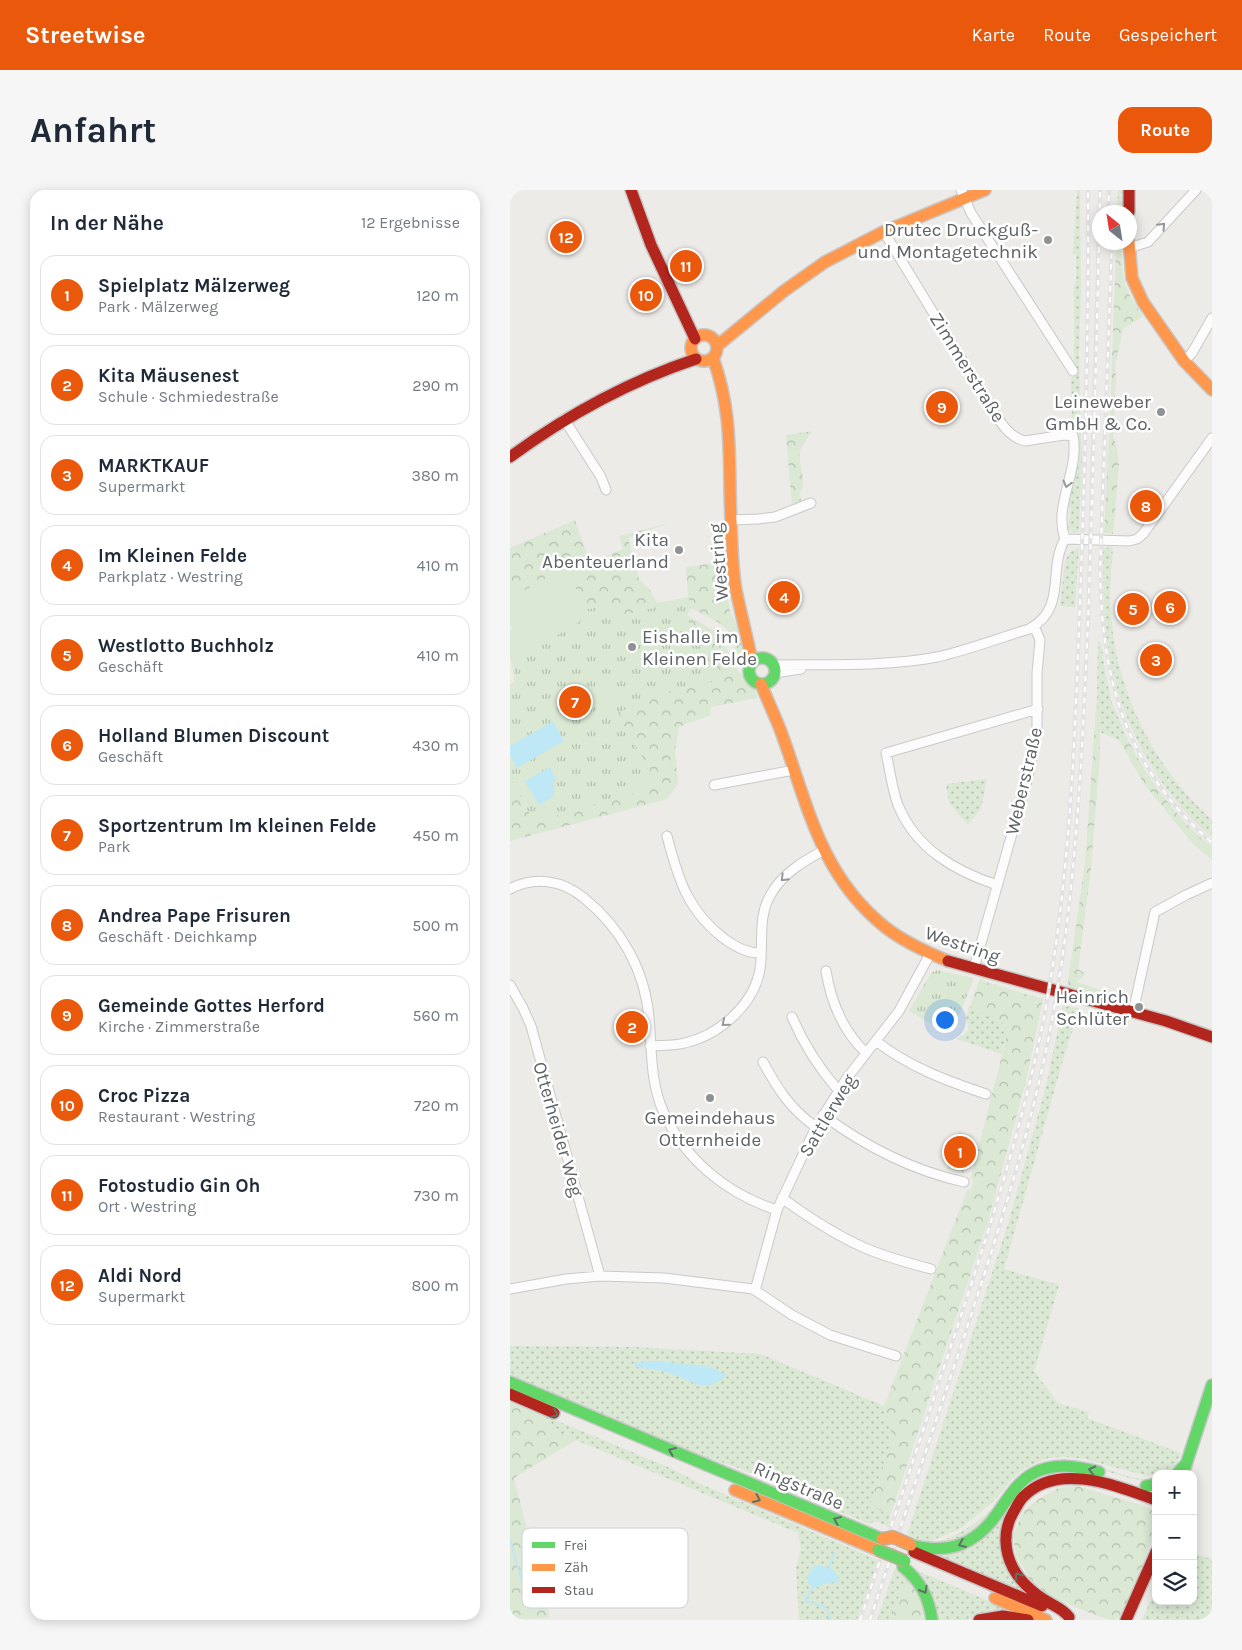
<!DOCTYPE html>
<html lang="de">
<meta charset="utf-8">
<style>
:root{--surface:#fff;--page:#f6f6f7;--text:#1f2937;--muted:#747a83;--line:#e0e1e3;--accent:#ea580c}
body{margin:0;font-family:Karla,sans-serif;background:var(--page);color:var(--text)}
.controls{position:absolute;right:15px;bottom:15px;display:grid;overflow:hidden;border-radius:10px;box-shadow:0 2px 12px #0003}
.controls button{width:45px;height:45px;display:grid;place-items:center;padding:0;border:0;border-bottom:1px solid var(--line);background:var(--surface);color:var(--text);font:25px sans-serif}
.compass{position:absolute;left:582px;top:15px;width:45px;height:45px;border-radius:50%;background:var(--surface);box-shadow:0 2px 12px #0003;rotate:330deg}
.you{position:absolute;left:434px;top:829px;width:18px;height:18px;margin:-12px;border:4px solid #fff;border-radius:50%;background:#1a73e8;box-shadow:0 0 0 8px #1a73e833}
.badge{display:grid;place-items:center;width:32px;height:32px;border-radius:50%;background:var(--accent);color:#fff;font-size:16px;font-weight:700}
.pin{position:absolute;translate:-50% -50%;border:2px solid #fff;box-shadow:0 1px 5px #0006}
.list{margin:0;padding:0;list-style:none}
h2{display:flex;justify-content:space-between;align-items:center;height:65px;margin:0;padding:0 20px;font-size:21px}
h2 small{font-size:16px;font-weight:400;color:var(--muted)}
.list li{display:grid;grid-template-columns:32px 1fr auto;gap:15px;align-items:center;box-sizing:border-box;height:80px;margin:0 10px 10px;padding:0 10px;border:1px solid var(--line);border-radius:15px}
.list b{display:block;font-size:19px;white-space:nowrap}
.list p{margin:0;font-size:16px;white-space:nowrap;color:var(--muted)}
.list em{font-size:16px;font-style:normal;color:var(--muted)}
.icon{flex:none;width:28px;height:28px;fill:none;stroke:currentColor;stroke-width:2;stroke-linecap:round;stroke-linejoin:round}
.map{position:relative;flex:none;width:702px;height:1430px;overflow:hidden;border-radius:15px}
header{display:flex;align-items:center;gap:30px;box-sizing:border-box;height:70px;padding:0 25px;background:var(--accent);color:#fff}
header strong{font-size:24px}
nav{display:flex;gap:28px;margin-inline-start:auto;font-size:18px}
.intro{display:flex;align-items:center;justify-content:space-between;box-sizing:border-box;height:120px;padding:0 30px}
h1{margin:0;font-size:35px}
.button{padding:12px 22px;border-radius:15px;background:var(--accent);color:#fff;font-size:18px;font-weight:700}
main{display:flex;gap:30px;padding:0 30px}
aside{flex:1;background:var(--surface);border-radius:15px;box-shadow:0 2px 12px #0003}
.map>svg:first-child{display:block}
.grass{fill:url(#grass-dots)}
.forest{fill:url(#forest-crowns)}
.park{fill:url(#park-tufts)}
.pitch{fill:#dae8d4}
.water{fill:#bee8f5}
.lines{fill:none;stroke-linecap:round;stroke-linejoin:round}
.stream{stroke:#bee8f5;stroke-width:2}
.street-casing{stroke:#c9c9c8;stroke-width:11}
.fast-casing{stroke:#c7c8c7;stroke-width:14}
.slow-casing{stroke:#c7c8c7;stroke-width:14}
.jam-casing{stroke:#c7c8c7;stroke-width:14}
.street{stroke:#fcfcfc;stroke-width:9}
.fast{stroke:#63d668;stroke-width:11}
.slow{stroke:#ff974d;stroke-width:11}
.jam{stroke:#b3261e;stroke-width:11}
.rail-casing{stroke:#e2e2e2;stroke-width:4}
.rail{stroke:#fff;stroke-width:2;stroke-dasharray:5.5;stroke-linecap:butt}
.fast-bridge-casing{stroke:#c3ad97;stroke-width:14;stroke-linecap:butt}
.slow-bridge-casing{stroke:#c3ad97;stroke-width:14;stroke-linecap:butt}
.fast-bridge{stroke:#63d668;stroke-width:11}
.slow-bridge{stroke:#ff974d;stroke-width:11}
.oneway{stroke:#95989a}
.oneway2{stroke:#5e7365}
.poi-dot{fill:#8f9293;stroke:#fff;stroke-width:2}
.labels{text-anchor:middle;stroke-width:5;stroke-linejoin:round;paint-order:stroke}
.poi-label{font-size:19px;fill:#5d6265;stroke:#fff;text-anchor:end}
.street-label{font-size:19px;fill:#5d6265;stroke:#fff}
.key{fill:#fff;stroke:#ced0d1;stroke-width:1}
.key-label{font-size:14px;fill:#5d6265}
</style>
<header>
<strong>Streetwise</strong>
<nav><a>Karte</a><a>Route</a><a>Gespeichert</a></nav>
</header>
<div class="intro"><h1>Anfahrt</h1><a class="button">Route</a></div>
<main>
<aside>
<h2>In der Nähe<small>12 Ergebnisse</small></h2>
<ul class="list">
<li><span class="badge">1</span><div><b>Spielplatz Mälzerweg</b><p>Park · Mälzerweg</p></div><em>120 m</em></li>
<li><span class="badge">2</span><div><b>Kita Mäusenest</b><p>Schule · Schmiedestraße</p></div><em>290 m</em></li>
<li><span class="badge">3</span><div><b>MARKTKAUF</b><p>Supermarkt</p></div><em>380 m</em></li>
<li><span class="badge">4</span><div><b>Im Kleinen Felde</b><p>Parkplatz · Westring</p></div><em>410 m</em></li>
<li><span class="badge">5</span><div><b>Westlotto Buchholz</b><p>Geschäft</p></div><em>410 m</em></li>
<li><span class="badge">6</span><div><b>Holland Blumen Discount</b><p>Geschäft</p></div><em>430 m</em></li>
<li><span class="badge">7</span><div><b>Sportzentrum Im kleinen Felde</b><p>Park</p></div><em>450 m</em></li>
<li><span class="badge">8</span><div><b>Andrea Pape Frisuren</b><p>Geschäft · Deichkamp</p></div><em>500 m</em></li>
<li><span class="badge">9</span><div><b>Gemeinde Gottes Herford</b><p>Kirche · Zimmerstraße</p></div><em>560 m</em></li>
<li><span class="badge">10</span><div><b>Croc Pizza</b><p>Restaurant · Westring</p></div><em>720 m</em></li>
<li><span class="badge">11</span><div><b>Fotostudio Gin Oh</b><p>Ort · Westring</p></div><em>730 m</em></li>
<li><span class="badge">12</span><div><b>Aldi Nord</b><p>Supermarkt</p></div><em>800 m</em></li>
</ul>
</aside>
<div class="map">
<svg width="702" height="1430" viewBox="0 0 702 1430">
<defs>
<pattern id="grass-dots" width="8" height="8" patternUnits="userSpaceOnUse" patternTransform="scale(1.25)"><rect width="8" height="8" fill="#dae8d4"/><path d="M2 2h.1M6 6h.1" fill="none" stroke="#b4bfb0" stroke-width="1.8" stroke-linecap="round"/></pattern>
<pattern id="forest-crowns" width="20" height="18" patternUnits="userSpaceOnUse" patternTransform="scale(1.25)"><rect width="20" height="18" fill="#dae8d4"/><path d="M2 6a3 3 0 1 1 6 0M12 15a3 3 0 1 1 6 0" fill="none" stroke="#b4bfb0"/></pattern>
<pattern id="park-tufts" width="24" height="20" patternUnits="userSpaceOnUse" patternTransform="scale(1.25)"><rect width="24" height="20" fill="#dae8d4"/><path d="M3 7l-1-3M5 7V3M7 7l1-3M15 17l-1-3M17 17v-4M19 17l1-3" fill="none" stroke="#b4bfb0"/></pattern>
</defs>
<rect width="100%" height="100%" fill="#edebe8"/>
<path class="grass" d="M567 0H570V12L571 99 569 164 572 272 569 342 565 343 558 339 561 318 557 317 566 284 568 238 562 239 561 188 566 186 564 168V95L566 93V64H563Z
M608 0H612V22H607Z
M603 357C601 380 599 403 601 426 607 503 645 579 702 630V648C650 604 612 535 600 469 593 432 593 395 593 358Z
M569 358 565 417 550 416 555 371 560 362Z
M588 451 591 453 596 487 602 513 617 548 609 550 590 542 587 505Z
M477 589 471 619 458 635 439 613 436 594Z
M553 815 570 819 554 866 494 1079 549 1095 524 1181 548 1213 579 1222 577 1228 671 1263C667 1271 664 1284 655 1284L653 1282 637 1286 574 1269 554 1267 539 1268 515 1278 504 1287 484 1311 451 1338 421 1351 409 1350 397 1345 499 1031 536 896Z
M459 819 481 826 494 834 497 845 491 864 447 849C454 844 464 840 455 829Z
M0 1156 125 1157 251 1164 374 1216 376 1232 384 1245 361 1313 380 1327 379 1337 365 1331 359 1334 228 1278 161 1255 0 1184Z
M24 1221 160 1278 193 1295 368 1370 347 1430H289L286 1378 291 1358 288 1343 42 1240 36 1230Z
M557 1270C566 1271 575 1272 584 1275 603 1280 626 1293 646 1288V1290C634 1293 624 1289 612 1286 583 1277 554 1266 524 1280 488 1298 484 1344 441 1354 433 1356 426 1356 418 1354 445 1349 472 1331 490 1310 493 1306 496 1302 499 1298 514 1279 534 1272 557 1270Z
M540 1288 493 1341 527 1409 415 1362 431 1363Z
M683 1363 702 1369V1430H632L646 1399V1411H683Z
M385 1378 396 1385 381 1430H367Z
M403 1379 505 1422 473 1424 457 1430H426Z"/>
<path class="forest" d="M606 53H612C612 89 612 96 633 126L613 139 605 177 606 189 603 246 607 258 609 276 603 344 594 343 601 197Z
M303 241C298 247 291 255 290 263 288 276 298 290 290 303L291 312 282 316 276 245Z
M65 330 80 373 113 359 109 346 159 333 118 348 129 389 140 400 147 413 143 418 106 427 94 417 77 419 55 378 0 409V358Z
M217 371 216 393 220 422 226 433 235 466 233 471C223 465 224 448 216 439 208 430 192 424 181 418L178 407 176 377Z
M177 425 203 440 217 459 227 480 246 501 247 508 201 517V525L169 537 165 560 168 594 157 609 0 651V587L24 632 136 574 106 523 155 502 212 490 175 427Z
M587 505 590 542V564L581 678 568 779 576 784 567 792 631 814 630 819 557 798 575 674Z
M617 548C638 589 666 628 702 657V670L683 654 634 594 609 550Z
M470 788 476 792 533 809 516 891 479 1028 380 1327 360 1313 383 1245 376 1232 374 1216 457 1000 461 999 463 991 461 987 497 845 494 834 481 826 459 819Z
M0 1211 24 1221 36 1230 42 1240 66 1250 4 1288 40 1428 0 1429Z
M567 1296 638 1317 646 1323V1336L630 1383 614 1420 606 1430H599L544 1409 520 1389 506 1365 503 1346 512 1323 527 1310 548 1298Z
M396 1385 405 1392 417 1430H381Z"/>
<path class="park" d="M55 377 77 419 94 417 106 427 143 418 147 413 178 407 181 418 176 427 212 490 155 502 107 523 140 581 134 600 24 632 0 587V495L4 492C5 483 2 476 0 467 0 460 0 449 0 441L3 439 0 434V409Z
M427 780 464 788 449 825C438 826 433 834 438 844L399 821 421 783Z
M448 941 464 946 453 983 437 979Z"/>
<path class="pitch" d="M55 377 80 425 3 472 0 468V441L3 439 0 434V409Z
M97 496 108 517 97 523 86 502Z
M446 955 458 958 453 980 441 977Z"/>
<path class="water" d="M43 531 54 551 7 578 0 565V556Z
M40 577 46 589 44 591V606L29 615 15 591Z
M146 1171 197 1176 217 1185C194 1204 188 1193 165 1185 153 1180 139 1179 126 1177L124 1173Z
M305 1375C317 1376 327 1379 330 1392L316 1393 306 1398 299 1395 297 1387Z"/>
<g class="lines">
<path class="stream" d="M0 1349 19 1416
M319 1379 324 1363
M304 1396 295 1410C308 1418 318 1410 320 1430"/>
<g class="street-casing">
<path id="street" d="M451 0 461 23 563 181
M374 42 480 216C489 230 498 247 515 251L554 245 563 246C570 281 543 314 555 349
M619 58 638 52 686 0
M674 171 682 163 702 128
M54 229 91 287 96 300
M221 330 248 329 265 327 301 313
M555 349 619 351 627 349 633 344 702 248
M263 475C316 474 375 477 427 467 458 460 489 448 519 439 558 418 537 380 555 349
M264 483 291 479
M204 595 284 580
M157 646C168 689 178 722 216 750 228 758 237 763 251 763
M487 695C445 681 406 659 388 615 382 599 380 580 376 563L528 519
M0 699C25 686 52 690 74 708 111 738 135 780 139 828 142 860 140 891 153 921 175 970 217 1004 267 1020
M464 778 518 587 527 540V483L530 450 524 436
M316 781C321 812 333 841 356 863
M0 795 13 818 21 836 90 1086
M623 822 645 722 676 705 702 693
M282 827C294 855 308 877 328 900
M366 851C399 877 437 891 476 904
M140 856C151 855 164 856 175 853 209 845 244 815 250 779 254 753 247 727 261 704 273 683 294 671 314 660
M253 872C267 898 281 920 306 937
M313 925C356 957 401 980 454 992
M272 1008C298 1027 325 1045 355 1058 376 1067 398 1073 421 1079
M0 1099 56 1089 90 1086 154 1088 243 1099 282 1125 320 1145 386 1166
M243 1099 246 1097 267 1020 306 937 337 888 389 821 420 764"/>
</g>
<g class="fast-casing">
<path id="fast" d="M239 481a13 13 0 1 1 26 0a13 13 0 1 1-26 0Z
M0 1192 372 1349
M667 1284 675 1275
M673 1284 702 1195
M636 1296 646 1294
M401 1355C440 1365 467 1354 489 1321 498 1308 508 1292 522 1284 543 1272 567 1276 589 1282
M393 1377C411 1391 419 1408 422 1430"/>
</g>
<g class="slow-casing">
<path id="slow" d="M619 52 622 88 633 112 674 171 702 200
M181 158a13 13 0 1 1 26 0a13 13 0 1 1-26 0Z
M207 156 274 101 315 72 373 42 475 0
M203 168C224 226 218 272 221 331 222 353 222 378 226 400 231 424 237 447 242 471
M251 494C257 509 264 524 270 539 298 614 309 684 375 737 394 752 416 762 438 771
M225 1300 368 1360
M485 1408 536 1430"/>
</g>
<g class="jam-casing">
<path id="jam" d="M121 0 141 55 185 149
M619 0V22
M0 267C56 226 120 191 186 169
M438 771 656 831 702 847
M0 1204 44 1223
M404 1362 532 1416
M559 1427C553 1419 546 1417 538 1412 523 1403 511 1393 503 1378 494 1361 493 1340 503 1323 506 1318 509 1311 513 1307 548 1271 607 1296 646 1310
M469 1430 493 1426 518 1430
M616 1430 646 1362"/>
</g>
<use href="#street" class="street"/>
<use href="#fast" class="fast"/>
<use href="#slow" class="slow"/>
<use href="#jam" class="jam"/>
<g class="rail-casing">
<path id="rail" d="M598 22 599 0
M602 52 590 381C592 493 616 577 702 653
M350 1430C382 1335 413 1240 445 1144 479 1040 513 935 534 827 560 690 565 550 570 411 575 274 579 137 578 0
M360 1430C389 1342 418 1254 448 1165 485 1052 523 938 544 819 567 692 572 562 578 433 583 288 587 144 590 0"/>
</g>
<use href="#rail" class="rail"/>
<g class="fast-bridge-casing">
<path id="fast-bridge" d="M368 1360 395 1371"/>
</g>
<g class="slow-bridge-casing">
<path id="slow-bridge" d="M372 1349 383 1347 401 1355"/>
</g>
<use href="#fast-bridge" class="fast-bridge"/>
<use href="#slow-bridge" class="slow-bridge"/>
</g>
<defs><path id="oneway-chevron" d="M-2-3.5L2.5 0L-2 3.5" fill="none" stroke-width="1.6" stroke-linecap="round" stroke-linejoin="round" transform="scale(1.25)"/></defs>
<g class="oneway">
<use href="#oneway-chevron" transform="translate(652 36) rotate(-47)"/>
<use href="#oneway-chevron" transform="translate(557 294) rotate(105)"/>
<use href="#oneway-chevron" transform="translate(274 688) rotate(135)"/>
<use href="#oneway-chevron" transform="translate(215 833) rotate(140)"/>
</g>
<g class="oneway2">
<use href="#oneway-chevron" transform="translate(45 1224) rotate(23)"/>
<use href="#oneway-chevron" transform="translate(162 1261) rotate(-157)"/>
<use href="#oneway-chevron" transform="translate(582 1280) rotate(-166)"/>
<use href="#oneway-chevron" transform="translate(247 1309) rotate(23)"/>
<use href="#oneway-chevron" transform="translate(327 1330) rotate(-157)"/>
<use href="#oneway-chevron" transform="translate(452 1354) rotate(157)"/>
<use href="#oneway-chevron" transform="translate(508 1386) rotate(-125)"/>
<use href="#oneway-chevron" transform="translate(414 1400) rotate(60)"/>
</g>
<g class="poi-dot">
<circle cx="538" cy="50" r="5"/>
<circle cx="651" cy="222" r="5"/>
<circle cx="169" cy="360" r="5"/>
<circle cx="122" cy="457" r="5"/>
<circle cx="629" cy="817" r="5"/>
<circle cx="200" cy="908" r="5"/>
</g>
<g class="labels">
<g class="poi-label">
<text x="528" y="46">Drutec Druckguß-<tspan x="528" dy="22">und Montagetechnik</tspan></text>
<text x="641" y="218">Leineweber<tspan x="641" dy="22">GmbH &amp; Co.</tspan></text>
<text x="159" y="356">Kita<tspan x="159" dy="22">Abenteuerland</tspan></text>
<text x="132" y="453" text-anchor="start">Eishalle im<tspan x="132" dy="22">Kleinen Felde</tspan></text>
<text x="619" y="813">Heinrich<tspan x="619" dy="22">Schlüter</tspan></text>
<text x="200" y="934" text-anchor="middle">Gemeindehaus<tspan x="200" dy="22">Otternheide</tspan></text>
</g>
<g class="street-label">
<text transform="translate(458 177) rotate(58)" y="7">Zimmerstraße</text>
<text transform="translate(208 372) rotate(-95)" y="7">Westring</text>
<text transform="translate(513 591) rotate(-77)" y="7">Weberstraße</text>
<text transform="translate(453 754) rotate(19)" y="7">Westring</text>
<text transform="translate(317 925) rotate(-59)" y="7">Sattlerweg</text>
<text transform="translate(49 939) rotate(74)" y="7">Otterheider Weg</text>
<text transform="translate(289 1295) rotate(23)" y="7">Ringstraße</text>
</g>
</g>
<rect x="12" y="1338" width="166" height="80" rx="8" class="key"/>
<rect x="22" y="1352" width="23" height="6" fill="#63d668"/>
<rect x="22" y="1374" width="23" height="7" fill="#ff974d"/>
<rect x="22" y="1397" width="23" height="6" fill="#b3261e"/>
<g class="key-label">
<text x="54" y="1360">Frei</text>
<text x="54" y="1382">Zäh</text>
<text x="54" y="1405">Stau</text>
</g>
</svg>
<div class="controls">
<button>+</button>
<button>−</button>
<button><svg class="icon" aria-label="layers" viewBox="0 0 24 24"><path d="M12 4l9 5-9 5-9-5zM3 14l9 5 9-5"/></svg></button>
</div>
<svg class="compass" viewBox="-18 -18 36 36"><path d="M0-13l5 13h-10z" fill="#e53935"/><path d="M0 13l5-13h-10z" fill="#747a83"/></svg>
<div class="you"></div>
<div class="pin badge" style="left:450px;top:962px">1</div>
<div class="pin badge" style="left:122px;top:837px">2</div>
<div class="pin badge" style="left:646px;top:470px">3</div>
<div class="pin badge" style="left:274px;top:407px">4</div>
<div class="pin badge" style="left:623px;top:419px">5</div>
<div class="pin badge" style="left:660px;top:417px">6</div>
<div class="pin badge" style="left:65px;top:512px">7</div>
<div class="pin badge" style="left:636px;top:316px">8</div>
<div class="pin badge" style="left:432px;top:217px">9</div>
<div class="pin badge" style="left:136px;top:105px">10</div>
<div class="pin badge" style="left:176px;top:76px">11</div>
<div class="pin badge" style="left:56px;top:47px">12</div>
</div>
</main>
